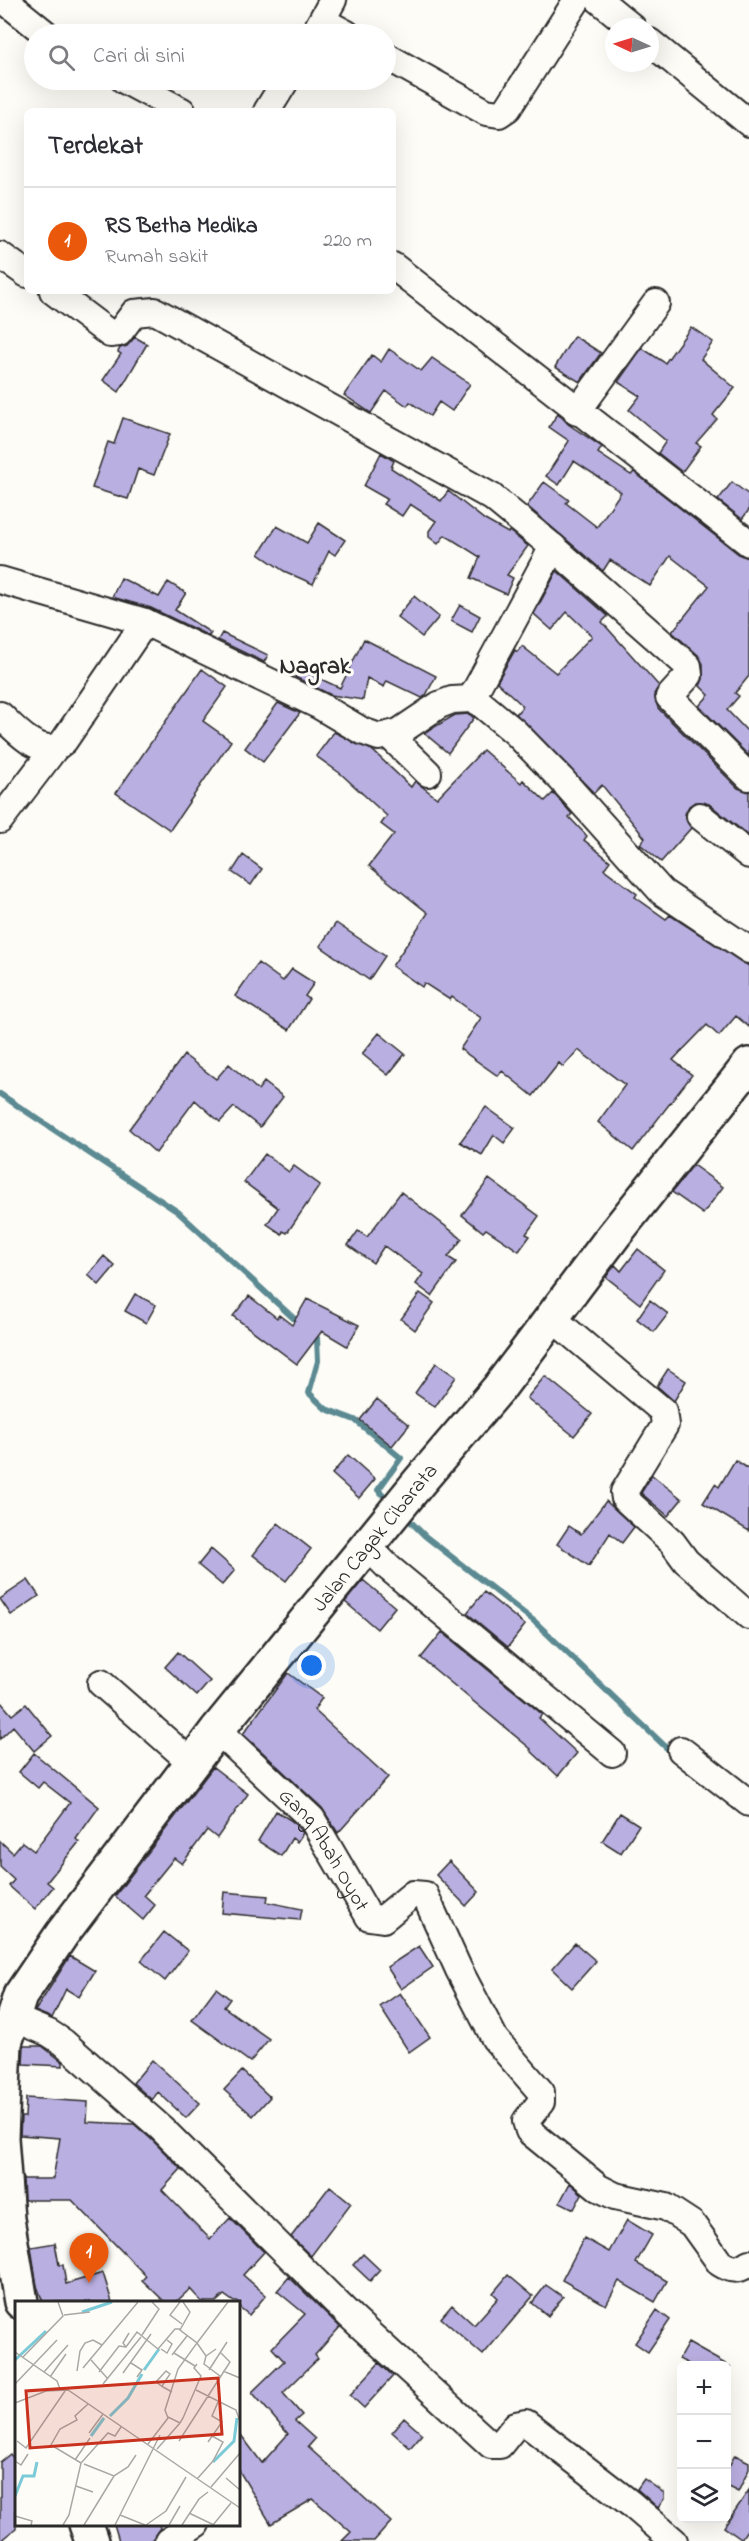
<!DOCTYPE html>
<html lang="id">
<meta charset="utf-8">
<style>
:root{--surface:#fff;--page:#f2f2f3;--text:#2b2b33;--muted:#7c7c81;--line:#e1e1e2;--accent:#ea580c}
body{margin:0;font-family:"Indie Flower",sans-serif;background:var(--page);color:var(--text)}
.controls{position:absolute;right:18px;bottom:18px;display:grid;overflow:hidden;border-radius:9px;box-shadow:0 6px 24px #0002}
.controls button{width:54px;height:54px;display:grid;place-items:center;padding:0;border:0;border-bottom:2px solid var(--line);background:var(--surface);color:var(--text);font:30px sans-serif}
.compass{position:absolute;left:605px;top:18px;width:54px;height:54px;border-radius:50%;background:var(--surface);box-shadow:0 6px 24px #0002;rotate:274deg}
.you{position:absolute;left:312px;top:1666px;width:21px;height:21px;margin:-15px;border:4px solid #fff;border-radius:50%;background:#1a73e8;box-shadow:0 0 0 9px #1a73e833}
.badge{display:grid;place-items:center;width:39px;height:39px;border-radius:50%;background:var(--accent);color:#fff;font-size:20px;font-weight:700}
.pin{position:absolute;translate:-50% -50px;filter:drop-shadow(0 2px 3px #0008)}
.pin::after{content:'';position:absolute;top:32px;width:21px;height:18px;background:inherit;clip-path:polygon(0 0,100% 0,50% 100%)}
.list{margin:0;padding:0;list-style:none}
h2{display:flex;justify-content:space-between;align-items:center;height:78px;margin:0;padding:0 24px;font-size:26px}
h2 small{font-size:20px;font-weight:400;color:var(--muted)}
.list li{display:grid;grid-template-columns:39px 1fr auto;gap:18px;align-items:center;box-sizing:border-box;height:108px;padding:0 24px;border-top:2px solid var(--line)}
.list b{display:block;font-size:22px;white-space:nowrap}
.list p{margin:0;font-size:20px;white-space:nowrap;color:var(--muted)}
.list em{font-size:20px;font-style:normal;color:var(--muted)}
.icon{flex:none;width:33px;height:33px;fill:none;stroke:currentColor;stroke-width:2;stroke-linecap:round;stroke-linejoin:round}
.map{position:relative;flex:none;width:749px;height:2541px;overflow:hidden}
.search{position:absolute;background:var(--surface);box-shadow:0 6px 24px #0002;left:24px;top:24px;width:372px;height:66px;display:flex;align-items:center;gap:15px;box-sizing:border-box;padding:0 21px;border-radius:33px;color:var(--muted);font-size:22px}
.panel{position:absolute;background:var(--surface);box-shadow:0 6px 24px #0002;left:24px;top:108px;width:372px;height:186px;border-radius:9px}
.map>svg:first-child{display:block}
.lines{fill:none;stroke-linecap:round;stroke-linejoin:round}
.stream{stroke:#5b8a92;stroke-width:6}
.building{fill:#baafe1;stroke:#2b2b2b;stroke-width:1.5}
.minor-casing{stroke:#2b2b2b;stroke-width:30}
.highway-casing{stroke:#2b2b2b;stroke-width:38}
.minor{stroke:#fdfcf7;stroke-width:26}
.highway{stroke:#fdfcf7;stroke-width:33}
.labels{text-anchor:middle;stroke-width:6;stroke-linejoin:round;paint-order:stroke}
.street-label{font-size:21px;fill:#2b2b2b;stroke:#fdfcf7}
.quarter-label{font-size:24px;font-weight:bold;fill:#2b2b2b;stroke:#fdfcf7}
.inset-river{fill:none;stroke:#7bcad7;stroke-width:3}
.inset-road{fill:none;stroke:#a9a8a5;stroke-width:1.5}
.view{fill:#c8321e;fill-opacity:0.15;stroke:#c8321e;stroke-width:3}
.inset-edge{fill:none;stroke:#2b2b2b;stroke-width:3}
</style>
<div class="map">
<svg width="749" height="2541" viewBox="0 0 749 2541">
<rect width="100%" height="100%" fill="#fdfcf7"/>
<filter id="ink" filterUnits="userSpaceOnUse"><feTurbulence type="fractalNoise" baseFrequency=".0167" numOctaves="2"/><feDisplacementMap in="SourceGraphic" scale="12" xChannelSelector="R" yChannelSelector="G"/><feConvolveMatrix kernelMatrix="1 2 1 2 8 2 1 2 1" color-interpolation-filters="sRGB"/></filter>
<g filter="url(#ink)">
<g class="lines">
<path class="stream" d="M0 1094 178 1212 301 1325
M311 1333 317 1338 318 1361 309 1393 326 1409 355 1420 401 1458 378 1490 390 1501
M404 1515 425 1536 534 1621 672 1753"/>
</g>
<path class="building" d="M691 327 713 342 701 359 735 388 713 415 717 419 696 443 701 446 682 472 658 453 666 441 629 410 640 396 618 382 642 348 665 363Z
M574 336 601 353 580 382 555 367Z
M135 337 147 344 119 392 103 380 121 354 118 352 120 348 127 346Z
M389 349 421 371 432 358 470 384 452 411 439 402 430 416 410 402 407 406 386 391 371 413 344 395 372 355 381 362Z
M558 413 568 424 602 447 598 453 631 475 634 472 740 555 749 558V676L735 693 739 696 727 710 749 733V756L699 706 709 695 700 686 703 679V664L698 655 672 632 709 586 670 556 650 586 610 560 603 571 527 506 544 482 569 500 566 503 597 527 621 492 574 461 559 485 546 476 569 441 549 427Z
M123 418 170 434 154 475 138 469 128 499 92 488 108 442 114 444Z
M381 453 394 461 391 468 441 501 448 491 485 520 508 533 509 531 528 546 507 575 513 578 506 594 471 578 480 557 445 535 438 544 429 537V531L436 521 410 504 402 516 383 504 387 499 364 486Z
M732 482 749 495V510L742 519 718 500Z
M319 523 345 540 335 555 329 551 313 584 284 571 259 554 277 526 307 543Z
M557 571 608 616 602 622 659 686 654 694 658 708 738 788 749 792V836L709 804 695 802 689 806 685 814 691 828 661 862 640 844 645 838 602 785 594 793 516 714 523 706 497 682 515 650 517 652 522 646 556 673 592 636 567 612 552 630 534 614Z
M121 578 159 597 168 582 186 593 175 610 211 633 209 636 151 608 112 597Z
M414 596 439 617 422 637 397 617Z
M460 605 480 616 472 632 451 621Z
M222 633 268 655 264 662 218 640Z
M364 639 436 676 426 695 422 698 387 681 384 687 367 678 363 700 331 695 295 677 299 669 340 688Z
M202 669 227 687 203 721 231 741 170 830 116 793Z
M278 703 300 713 263 762 245 748Z
M455 715 469 714 474 718 448 753 424 733Z
M334 732 372 750 411 787 415 781 437 798 483 750 521 783 523 780 545 801 553 793 572 814 569 817 587 836 584 840 610 861 604 869 637 894 635 897 666 919 670 915 749 966V1027L736 1016 719 1036 707 1025 673 1060 692 1075 633 1151 598 1122 625 1085 578 1050 563 1067 559 1063 533 1096 502 1071 498 1076 460 1049 481 1018 452 997 450 1000 424 983 422 987 392 966 428 913 369 866 394 834 381 824 387 816 341 774 316 756Z
M243 855 262 869 251 885 232 872Z
M336 923 385 956 369 980 320 946Z
M258 963 283 981 292 969 314 983 305 996 309 999 289 1030 235 996Z
M379 1033 405 1054 388 1075 362 1054Z
M184 1055 216 1079 229 1064 258 1090 264 1082 283 1097 260 1127 234 1107 220 1122 195 1100 156 1153 129 1129Z
M486 1107 515 1128 504 1143 494 1135 482 1155 460 1142Z
M265 1154 289 1172 294 1166 320 1185 287 1233 283 1231 282 1234 267 1224 278 1208 244 1182Z
M693 1165 723 1187 703 1214 672 1192Z
M489 1179 539 1216 526 1234 530 1236 519 1251 486 1229 483 1232 462 1215Z
M401 1192 462 1239 448 1257 456 1262 432 1296 416 1284 423 1274 384 1246 373 1263 348 1245 358 1231 367 1237Z
M638 1249 664 1270 640 1304 606 1277 615 1265 621 1271Z
M104 1256 115 1266 99 1285 88 1275Z
M420 1293 434 1303 415 1330 401 1319Z
M135 1294 156 1305 146 1323 125 1311Z
M249 1296 277 1318 279 1315 292 1325 307 1299 359 1325 347 1346 322 1331 297 1364 233 1316Z
M650 1300 668 1314 654 1332 637 1319Z
M436 1363 456 1377 435 1407 415 1393Z
M668 1369 686 1381 674 1401 657 1386Z
M545 1376 592 1414 574 1436 527 1398Z
M377 1399 409 1425 392 1446 360 1420Z
M348 1455 375 1479 359 1498 332 1474Z
M735 1460 749 1469V1531L703 1503 715 1484 719 1487Z
M652 1475 682 1499 668 1516 641 1493Z
M606 1501 634 1527 622 1543 610 1533 589 1566 557 1544 569 1526 581 1534Z
M278 1523 311 1549 286 1581 253 1555Z
M211 1549 235 1570 222 1585 198 1565Z
M28 1580 39 1596 11 1615 0 1599Z
M363 1580 395 1607 377 1629 345 1602Z
M484 1592 525 1625 508 1647 467 1613Z
M442 1632 542 1714 539 1718 577 1753 558 1776 530 1750 531 1749 421 1658Z
M178 1652 210 1681 197 1696 165 1667Z
M288 1673 322 1698 314 1710 388 1777 338 1833 322 1808 243 1734Z
M0 1701 12 1715 26 1704 52 1736 34 1751 13 1726 0 1739Z
M34 1753 99 1807 76 1839 79 1842 47 1882 53 1887 35 1909 9 1886 14 1880 0 1867V1841L13 1853 22 1842 34 1851 70 1803 43 1782 38 1788 19 1772Z
M213 1767 248 1794 217 1838 207 1830 182 1864 174 1858 144 1895 155 1905 143 1920 115 1896Z
M276 1811 292 1821 303 1833 297 1842 292 1838 281 1856 258 1841Z
M620 1813 639 1825 621 1853 602 1841Z
M449 1861 479 1892 466 1906 436 1875Z
M224 1892 268 1896 267 1902 302 1909 300 1920 222 1913Z
M164 1932 188 1951 165 1981 141 1961Z
M575 1943 596 1961 572 1988 552 1969Z
M419 1946 433 1967 401 1989 387 1967Z
M70 1956 95 1971 79 1997 66 1989 52 2018 35 2011Z
M216 1988 230 1999 224 2007 269 2039 250 2062 192 2020Z
M400 1993 430 2037 409 2052 380 2007Z
M24 2046H42L63 2062V2066L23 2064Z
M152 2060 200 2103 186 2118 158 2092 152 2100 133 2083Z
M242 2071 270 2097 253 2116 224 2090Z
M26 2098 88 2102 87 2122 134 2124 151 2139 181 2169 162 2190 210 2239 230 2218 264 2252 243 2275 266 2295 249 2315 238 2306V2302H234L224 2295 216 2302H202L190 2289 176 2302H165L142 2280 146 2276 72 2200H24L23 2179H53L60 2138 20 2135 21 2117H25Z
M570 2183 582 2194 574 2209 560 2202Z
M330 2186 351 2203 311 2256 291 2237Z
M627 2220 652 2235 636 2263 667 2281 655 2302 619 2281 606 2305 562 2280 584 2238 609 2252Z
M55 2243 59 2265H63L66 2284 103 2273 112 2302H43L37 2286 31 2247Z
M363 2254 380 2270 370 2281 353 2265Z
M508 2275 533 2296 483 2355 441 2318 452 2305 474 2325 498 2298 493 2293Z
M289 2277 340 2327 315 2355 318 2359 283 2393 302 2415 295 2421 315 2439 308 2447 391 2522 374 2541H342L351 2532 313 2499 271 2524 238 2469V2431L262 2463 288 2434 252 2392 284 2361 272 2348 305 2314 277 2291Z
M546 2285 563 2297 548 2316 532 2303Z
M657 2310 670 2320 648 2352 635 2343Z
M688 2343 729 2366H692L679 2359Z
M379 2363 393 2376 364 2408 350 2395Z
M404 2418 422 2434 410 2448 392 2432Z
M10 2454 16 2461V2528L0 2541V2462Z
M735 2455 749 2462V2469L738 2492 726 2486V2472Z
M644 2479 664 2493V2499L658 2508 637 2489Z
M749 2490V2527L741 2539 724 2527Z
M114 2524H159L160 2528 151 2541H119Z"/>
<g class="lines">
<g class="minor-casing">
<g id="minor">
<path d="M4 0 46 34"/>
<path d="M599 0 632 27"/>
<path d="M323 21 347 34"/>
<path d="M314 34 333 0"/>
<path d="M650 42 749 123"/>
<path d="M386 56 486 112 499 114 508 108 577 0"/>
<path d="M124 80 182 111"/>
<path d="M267 111 286 80"/>
<path d="M0 255 27 274"/>
<path d="M393 266 749 543"/>
<path d="M53 291 110 334 119 333 134 313 155 311 492 497 553 547 471 699"/>
<path d="M577 412 656 303"/>
<path d="M553 547 688 666 689 675 669 697 749 777"/>
<path d="M0 580 145 622 320 706 362 731 379 737 399 732 439 705 452 700 471 699 479 702 515 732 561 779 662 892 749 950"/>
<path d="M0 715C15 729 32 750 55 748"/>
<path d="M390 736 428 773"/>
<path d="M700 816 749 855"/>
<path d="M0 820 55 748 64 741 145 622"/>
<path d="M551 1317 663 1411 665 1425 624 1492 625 1499 672 1542 686 1561 749 1616"/>
<path d="M367 1546 389 1568 612 1753"/>
<path d="M101 1683 192 1763"/>
<path id="s1" d="M217 1730 312 1819 369 1917 383 1919 413 1894 425 1895 459 1970 495 2039 541 2092V2102L526 2121 529 2131 599 2188 615 2196 666 2207 692 2224 720 2263C731 2270 738 2271 749 2263"/>
<path d="M681 1750 749 1803"/>
<path d="M11 2017 49 2033 63 2042 161 2128 351 2317 491 2445H500L516 2425 526 2423 631 2504 674 2541"/>
<path d="M168 2541 196 2524"/>
</g>
</g>
<g class="highway-casing">
<g id="highway">
<path id="s2" d="M21 2302 7 2219 1 2138 5 2043 20 1996 62 1934 217 1730 419 1482 499 1388 614 1235 749 1065"/>
<path d="M86 2524 92 2541"/>
</g>
</g>
<use href="#minor" class="minor"/>
<use href="#highway" class="highway"/>
</g>
</g>
<g class="labels">
<g class="street-label">
<text dy="7" stroke="none"><textPath href="#s2" startOffset="890">Jalan Cagak Cibarata</textPath></text>
<text dy="7" stroke="none"><textPath href="#s1" startOffset="162">Gang Abah Oyot</textPath></text>
</g>
<g class="quarter-label">
<text x="315" y="673">Nagrak</text>
</g>
</g>
<g transform="translate(15 2301)">
<rect width="225" height="225" fill="#fdfcf7"/>
<path class="inset-river" d="M67 11 97 1M0 59 31 30M129 69 144 48M95 115 113 97 127 73M76 135 89 117M198 161 219 140 222 117M0 195 8 175H19L22 161"/>
<path class="inset-road" d="M165 1 155 14 167 23M49 14 75 11M114 32 108 42 111 46 122 31 143 48 160 28H165M127 34 144 8 137 1M182 42 213 1M182 42 191 55 201 48M146 48 152 52 157 43 152 39M0 51 42 80 45 88M159 52 180 65M157 54 172 35M191 55 189 63 205 75M8 56 48 15 43 1M76 59 93 78M116 62 127 69 122 76M68 67 123 1M194 69 212 41M62 70 65 50 70 42 78 39 87 44M208 70 225 77M29 71 53 44M84 71 104 45 111 46M108 72 136 33M35 76 51 53M0 83 42 39M88 83 126 36M147 85 155 73 151 70 141 81 148 86 157 91M181 89 221 109 225 121M0 102 31 90 53 89 225 207M153 116 165 122 168 117 186 75 179 67 182 63M74 132 88 113M2 140 11 147 50 90M164 140 215 61 206 52M193 141 207 121 197 115 203 101M133 143 153 117 150 109 163 68 182 42 165 29 175 11 168 1M142 148 165 122M60 159 75 137M0 160 6 164 13 153M66 162 36 144 45 128 62 119 60 115 73 103M69 163 99 175 113 166 121 154M211 177 225 189M182 178 198 160 208 141 197 135M61 185 78 191M196 186 225 152M174 212 199 224M105 214 130 224M0 215 17 220 16 224M48 224 54 214 66 162 93 132 100 135 106 126M69 224 99 175M100 224 145 134M131 224 151 210 171 176M154 224 165 205M167 224 184 198 193 191M198 224 216 202"/>
<path class="view" d="M203 77 207 133 15 147 11 90Z"/>
<rect width="225" height="225" class="inset-edge"/>
</g>
</svg>
<div class="controls">
<button>+</button>
<button>−</button>
<button><svg class="icon" aria-label="layers" viewBox="0 0 24 24"><path d="M12 4l9 5-9 5-9-5zM3 14l9 5 9-5"/></svg></button>
</div>
<svg class="compass" viewBox="-18 -18 36 36"><path d="M0-13l5 13h-10z" fill="#e53935"/><path d="M0 13l5-13h-10z" fill="#7c7c81"/></svg>
<div class="you"></div>
<div class="pin badge" style="left:89px;top:2283px">1</div>
<div class="search"><svg class="icon" aria-label="search" viewBox="0 0 24 24"><circle cx="10" cy="10" r="6"/><path d="M15 15l6 6"/></svg>Cari di sini</div>
<section class="panel">
<h2>Terdekat<small></small></h2>
<ul class="list">
<li><span class="badge">1</span><div><b>RS Betha Medika</b><p>Rumah sakit</p></div><em>220 m</em></li>
</ul>
</section>
</div>
